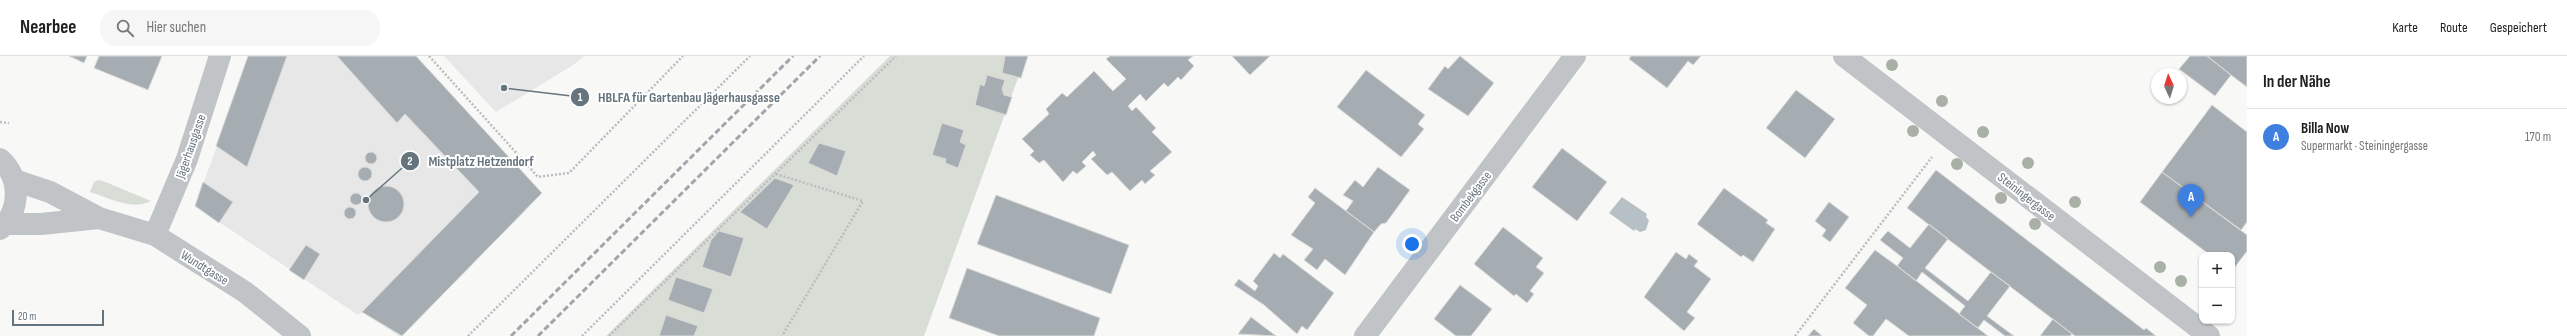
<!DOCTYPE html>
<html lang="de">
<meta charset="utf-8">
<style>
:root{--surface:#fff;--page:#f6f6f6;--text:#222;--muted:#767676;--line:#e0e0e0;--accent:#7c3aed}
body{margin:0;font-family:"Sofia Sans Condensed",sans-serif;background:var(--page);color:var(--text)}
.controls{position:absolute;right:12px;bottom:12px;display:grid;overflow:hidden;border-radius:8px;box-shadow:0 1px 3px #0004}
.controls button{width:36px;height:36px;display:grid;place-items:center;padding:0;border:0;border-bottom:1px solid var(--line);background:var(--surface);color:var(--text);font:20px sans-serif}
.compass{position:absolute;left:2151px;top:12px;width:36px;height:36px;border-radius:50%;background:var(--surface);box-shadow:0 1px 3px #0004;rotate:356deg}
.scale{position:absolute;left:12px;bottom:10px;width:92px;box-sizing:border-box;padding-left:4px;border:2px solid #66747d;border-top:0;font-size:11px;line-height:14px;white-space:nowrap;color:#66747d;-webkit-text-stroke:3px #fff;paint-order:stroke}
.you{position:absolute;left:1412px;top:188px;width:14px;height:14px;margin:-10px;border:3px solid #fff;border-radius:50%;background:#1a73e8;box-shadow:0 0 0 6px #1a73e833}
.badge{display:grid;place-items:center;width:26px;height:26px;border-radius:50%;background:var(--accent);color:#fff;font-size:13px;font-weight:700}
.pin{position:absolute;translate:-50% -33px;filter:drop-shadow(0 1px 2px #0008)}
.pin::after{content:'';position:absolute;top:21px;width:14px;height:12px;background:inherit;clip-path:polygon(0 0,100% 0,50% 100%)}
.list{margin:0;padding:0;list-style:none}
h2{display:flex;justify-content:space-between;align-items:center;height:52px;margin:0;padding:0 16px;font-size:17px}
h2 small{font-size:13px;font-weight:400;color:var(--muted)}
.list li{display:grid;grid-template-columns:26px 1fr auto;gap:12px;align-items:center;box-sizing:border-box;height:56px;padding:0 16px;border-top:1px solid var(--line)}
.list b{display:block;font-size:15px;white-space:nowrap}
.list p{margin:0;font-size:13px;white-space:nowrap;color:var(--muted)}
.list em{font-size:13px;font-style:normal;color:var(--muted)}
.icon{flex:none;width:22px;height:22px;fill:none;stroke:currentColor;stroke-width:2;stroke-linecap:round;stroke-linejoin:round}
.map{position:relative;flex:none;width:2247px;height:280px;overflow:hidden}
header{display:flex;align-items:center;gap:24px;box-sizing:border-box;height:56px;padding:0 20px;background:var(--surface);border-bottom:1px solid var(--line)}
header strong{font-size:19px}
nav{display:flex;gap:22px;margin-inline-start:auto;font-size:14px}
.search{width:280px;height:36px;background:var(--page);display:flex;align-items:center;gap:10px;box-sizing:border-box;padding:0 14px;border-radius:16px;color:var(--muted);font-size:15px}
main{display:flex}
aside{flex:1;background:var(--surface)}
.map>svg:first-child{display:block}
.built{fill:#e6e7e6}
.green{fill:#d8ddd6}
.water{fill:#b7c1c5}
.building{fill:#a6adb2;stroke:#dadad8}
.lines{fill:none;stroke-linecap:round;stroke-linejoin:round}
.path{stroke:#babdbf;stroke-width:2.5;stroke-dasharray:2 2;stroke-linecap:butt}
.minor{stroke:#c0c4c7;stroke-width:22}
.rail{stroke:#a0a6ab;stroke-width:3;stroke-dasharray:6 3;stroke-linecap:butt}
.tree{fill:#a9b0a6}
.labels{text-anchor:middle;stroke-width:4;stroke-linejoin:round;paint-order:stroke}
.street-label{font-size:13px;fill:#66747d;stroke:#fff}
.leader{fill:none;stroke:#66747d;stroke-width:1.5}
.callout-dot{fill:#66747d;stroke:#fff;stroke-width:1.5}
.mark-label{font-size:12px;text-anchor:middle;font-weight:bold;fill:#fff}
.callout-label{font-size:14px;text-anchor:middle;font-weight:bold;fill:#66747d;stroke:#fff;stroke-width:4;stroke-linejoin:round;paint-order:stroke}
</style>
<header>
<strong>Nearbee</strong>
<div class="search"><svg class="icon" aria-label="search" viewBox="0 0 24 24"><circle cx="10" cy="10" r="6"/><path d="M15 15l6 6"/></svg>Hier suchen</div>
<nav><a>Karte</a><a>Route</a><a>Gespeichert</a></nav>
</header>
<main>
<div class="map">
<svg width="2247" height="280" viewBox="0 0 2247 280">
<rect width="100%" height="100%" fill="#f8f8f6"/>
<path class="built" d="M250 0H416L542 137 402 280H399L362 256 358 259 195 150Z
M444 0H584L573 9 496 56Z"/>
<path class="green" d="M890 0H1026L924 280H606Z
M98 124 103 125 151 145C133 155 109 142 90 136L94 126Z"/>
<path class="water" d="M1622 141 1647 158 1646 161 1649 164 1646 174 1640 176 1635 173 1634 175 1609 157Z"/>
<path class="building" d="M69 0H87L84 7Z
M99 0H162L148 34 94 12Z
M248 0H287L247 111 216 90Z
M337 0H416L542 137 402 280 362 256 479 136 405 58 397 67Z
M1005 0H1028L1021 22 1002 17Z
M1110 0H1193L1188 4 1194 10 1181 24 1178 21 1168 31 1164 27 1146 45 1140 38 1128 50 1132 55 1136 51 1156 72 1152 76 1172 96 1150 115 1155 119 1145 128 1142 124 1130 135 1112 116 1107 119 1091 103 1096 99 1093 95 1082 106 1086 110 1077 118 1073 115 1063 126 1044 104 1039 107 1030 99 1034 95 1022 83 1049 58 1046 53 1062 37 1067 41 1094 15 1113 35 1126 23 1106 3Z
M1232 0H1270L1250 19Z
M1460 0 1494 27 1468 60 1428 33 1445 10 1448 13Z
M1631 0H1701L1693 9 1688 5 1667 32 1629 3Z
M2190 0H2207L2231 19 2215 40 2179 13Z
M2207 0H2247V31L2231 19Z
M1366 14 1425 59 1418 68 1424 73 1401 101 1337 51Z
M987 19 1005 24 1002 33 1004 39 1012 41 1006 59 975 49 980 28 984 30Z
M1796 34 1835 63 1805 102 1766 72Z
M2212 49 2247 76V166L2241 174 2162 116Z
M942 67 964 74 960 86 966 89 958 112 945 107 946 103 932 99Z
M819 87 846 95 837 120 808 107Z
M1562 92 1607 126 1577 165 1532 131Z
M365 102a6 6 0 1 1 12 0a6 6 0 1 1-12 0Z
M1378 111 1410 134 1386 167 1381 168 1374 176 1346 155 1353 145 1343 139 1355 124 1363 131Z
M358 118a7 7 0 1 1 14 0a7 7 0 1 1-14 0Z
M1936 114 2144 274 2146 272 2156 280H2075L1907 152Z
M2162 116 2247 179V195L2235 211H2232V199H2210L2140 146Z
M775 122 794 129 767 173 740 156Z
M203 126 233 146 219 167 195 150Z
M368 148a18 18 0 1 1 36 0a18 18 0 1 1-36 0Z
M1315 132 1374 176 1345 219 1325 203 1317 214 1304 204 1313 193 1291 179 1315 147 1308 141Z
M1724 132 1768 164 1766 167 1775 173 1753 206 1743 199 1741 201 1697 168Z
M350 143a6 6 0 1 1 12 0a6 6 0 1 1-12 0Z
M996 139 1129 189 1111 238 977 188Z
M1829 146 1849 161 1830 186 1822 180 1826 174 1815 165Z
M344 157a6 6 0 1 1 12 0a6 6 0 1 1-12 0Z
M1929 168 1948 183 1925 212 1968 245 1991 216 2010 230 1987 260 2014 280H2005L1984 264 1978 272 1959 258 1965 250 1922 216 1916 225 1897 210 1903 202 1880 184 1888 175 1910 192Z
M1503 171 1543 202 1536 211 1544 217 1530 235 1534 238 1527 247 1516 238 1514 240 1474 208Z
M719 175 744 182 731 221 702 211 711 184Z
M306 189 320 198 304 224 289 214Z
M1875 194 1897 210 1988 280H1909L1886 263 1873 280H1869L1853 267 1867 249 1845 232Z
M1676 196 1686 203 1689 198 1698 205 1694 210 1711 223 1687 256 1695 262 1684 275 1644 241Z
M1274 197 1280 202 1283 198 1334 237 1307 274 1302 270 1297 278 1264 249 1234 229 1239 223 1255 235 1258 230 1253 225Z
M967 212 1100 262 1094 280H999L949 262Z
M676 221 713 233 704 257 668 244Z
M1460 229 1492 253 1471 280H1456L1434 263Z
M666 259 698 270 694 280H659Z
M1251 261 1276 280 1238 278Z
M2053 263 2072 278 2070 280H2040Z
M1814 273 1822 280H1808Z"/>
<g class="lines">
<path class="path" d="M429 0 538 121 569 117 683 0
M0 66 9 67
M776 118 863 145 782 280
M468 280 750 0
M582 280 864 0
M609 280 896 0
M1795 280 1932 101"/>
<path class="minor" d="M1844 0 2209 280
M0 103C21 121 21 155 0 173
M14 124 50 136 99 162 155 179 245 236 300 280
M6 168H41L99 162
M155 179 187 103 220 0
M1365 280 1575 0"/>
<path class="rail" d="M511 280 793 0
M538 280 820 0"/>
</g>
<g class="tree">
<circle cx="1892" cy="9" r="6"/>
<circle cx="1942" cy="45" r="6"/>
<circle cx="1913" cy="75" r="6"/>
<circle cx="1983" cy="76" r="6"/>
<circle cx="2028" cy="107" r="6"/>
<circle cx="1957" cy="108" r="6"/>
<circle cx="2001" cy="142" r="6"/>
<circle cx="2075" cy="146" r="6"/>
<circle cx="2035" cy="168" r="6"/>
<circle cx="2160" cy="211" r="6"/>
<circle cx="2181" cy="225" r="6"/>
</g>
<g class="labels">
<g class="street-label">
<text transform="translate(190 90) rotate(-71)" y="5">Jägerhausgasse</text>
<text transform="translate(1470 140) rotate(-53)" y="5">Bombekgasse</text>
<text transform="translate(2027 140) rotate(38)" y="5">Steiningergasse</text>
<text transform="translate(205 211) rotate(32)" y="5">Wundtgasse</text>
</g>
</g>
<path class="leader" d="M504 32L580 41M366 144L410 105"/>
<g class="callout-dot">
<circle cx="504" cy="32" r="4"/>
<circle cx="366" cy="144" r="4"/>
<circle cx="580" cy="41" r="10"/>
<circle cx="410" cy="105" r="10"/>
</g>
<g class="mark-label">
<text x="580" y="45">1</text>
<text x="410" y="109">2</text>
</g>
<g class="callout-label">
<text x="689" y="46">HBLFA für Gartenbau Jägerhausgasse</text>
<text x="481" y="110">Mistplatz Hetzendorf</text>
</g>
</svg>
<div class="controls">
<button>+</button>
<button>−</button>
</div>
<svg class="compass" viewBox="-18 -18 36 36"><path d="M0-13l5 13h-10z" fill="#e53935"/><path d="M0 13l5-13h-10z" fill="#767676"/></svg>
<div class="scale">20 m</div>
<div class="you"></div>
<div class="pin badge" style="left:2191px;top:161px;background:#3f7fe0">A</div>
</div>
<aside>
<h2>In der Nähe<small></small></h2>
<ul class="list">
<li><span class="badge" style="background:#3f7fe0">A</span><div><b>Billa Now</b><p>Supermarkt · Steiningergasse</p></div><em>170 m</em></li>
</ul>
</aside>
</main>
